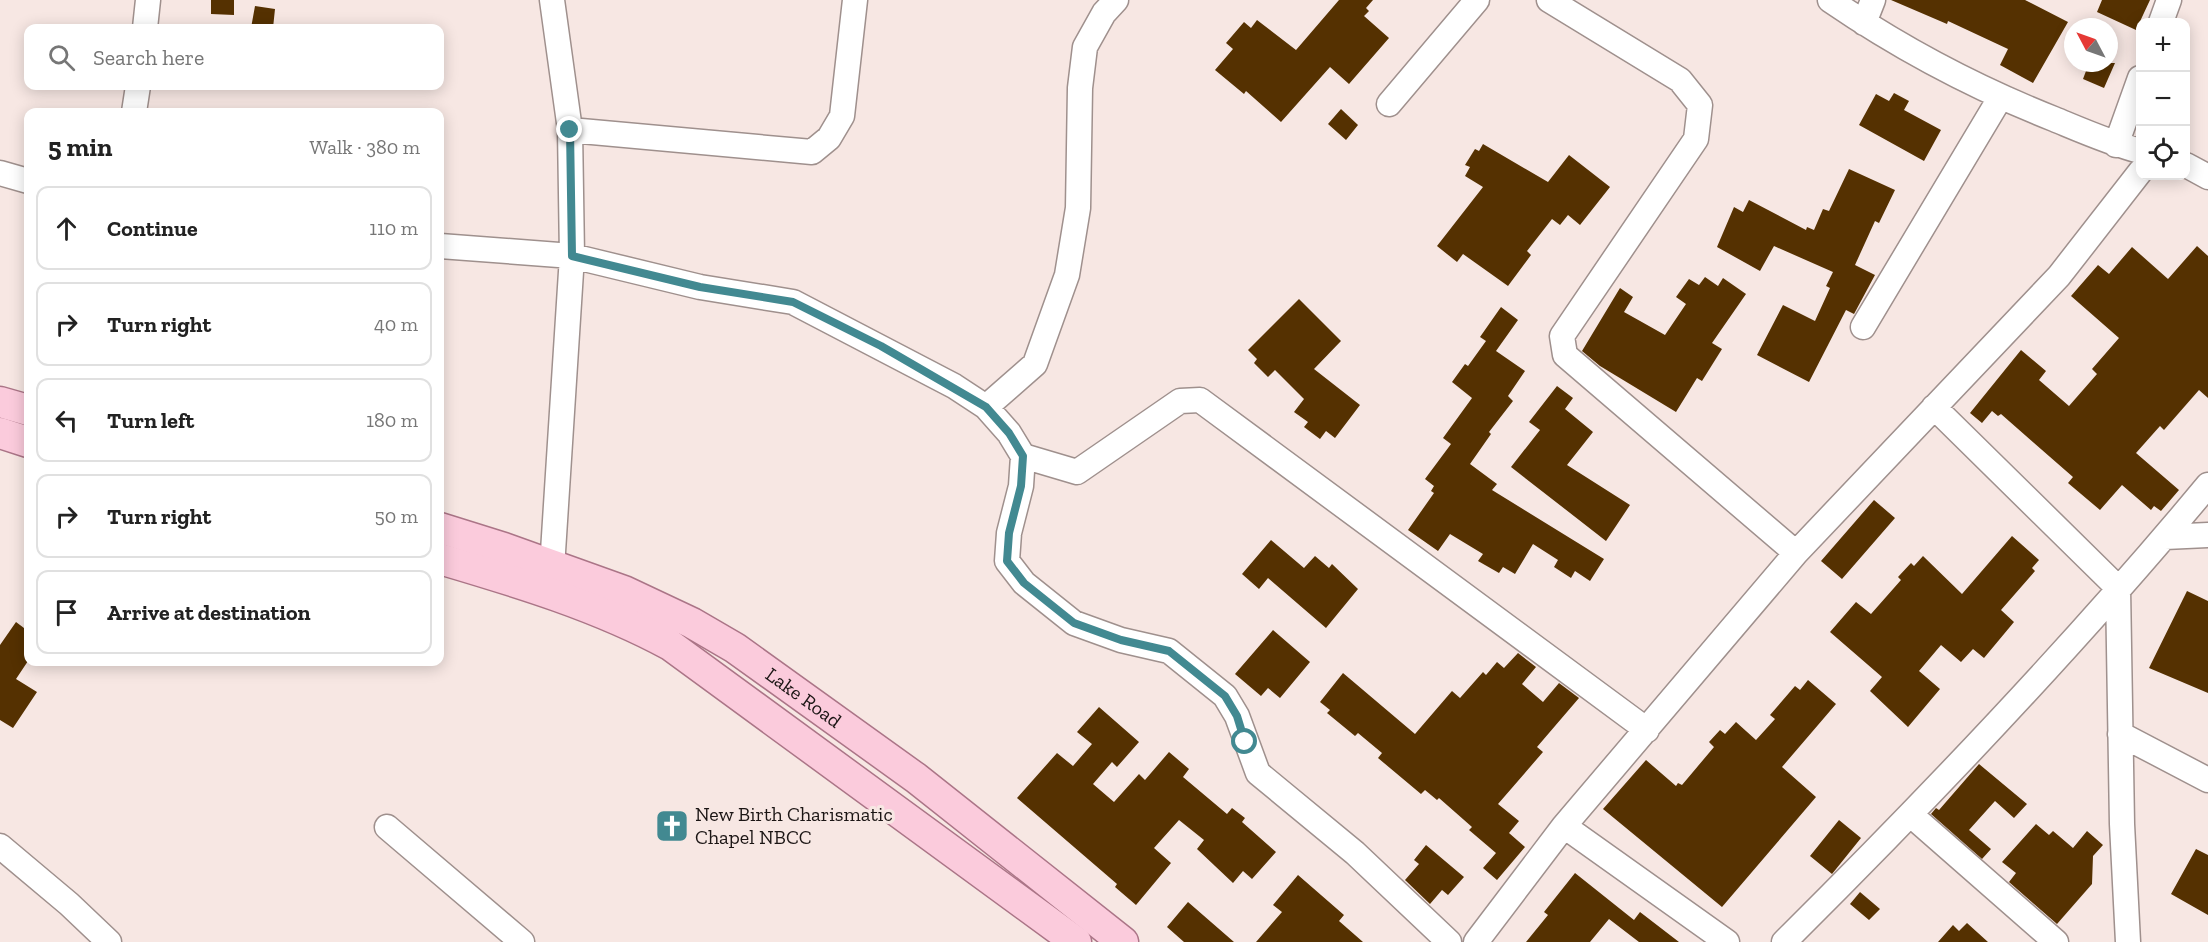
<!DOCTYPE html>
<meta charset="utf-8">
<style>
:root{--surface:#fff;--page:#f6f6f6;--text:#222;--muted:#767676;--line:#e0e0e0}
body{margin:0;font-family:"Zilla Slab",serif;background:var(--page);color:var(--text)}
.controls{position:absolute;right:18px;top:18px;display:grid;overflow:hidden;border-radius:12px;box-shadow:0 3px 15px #0003}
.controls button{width:54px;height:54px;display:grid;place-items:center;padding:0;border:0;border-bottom:2px solid var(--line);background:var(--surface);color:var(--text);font:30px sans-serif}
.compass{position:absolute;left:2064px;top:18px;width:54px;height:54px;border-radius:50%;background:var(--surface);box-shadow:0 3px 15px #0003;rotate:311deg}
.stop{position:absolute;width:18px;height:18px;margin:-14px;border:4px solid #428991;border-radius:50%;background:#fff}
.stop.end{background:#428991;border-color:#fff;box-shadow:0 2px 6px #0008}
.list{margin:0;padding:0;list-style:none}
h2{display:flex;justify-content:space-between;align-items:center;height:78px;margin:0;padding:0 24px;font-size:26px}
h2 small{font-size:20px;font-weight:400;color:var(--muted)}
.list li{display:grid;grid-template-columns:39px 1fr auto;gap:18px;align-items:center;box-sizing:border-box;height:84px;margin:0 12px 12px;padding:0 12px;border:2px solid var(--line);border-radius:12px}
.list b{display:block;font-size:22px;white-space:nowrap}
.list em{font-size:20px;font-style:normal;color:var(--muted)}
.icon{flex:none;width:33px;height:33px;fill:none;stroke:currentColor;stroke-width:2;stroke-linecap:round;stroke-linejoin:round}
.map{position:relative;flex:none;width:2208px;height:942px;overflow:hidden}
.search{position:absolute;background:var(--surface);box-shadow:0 3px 15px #0003;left:24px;top:24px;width:420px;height:66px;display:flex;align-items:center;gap:15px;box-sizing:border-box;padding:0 21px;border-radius:12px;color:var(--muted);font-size:22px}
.panel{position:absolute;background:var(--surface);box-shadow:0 3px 15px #0003;left:24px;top:108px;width:420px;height:558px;border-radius:12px}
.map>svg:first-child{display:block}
.building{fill:#553101}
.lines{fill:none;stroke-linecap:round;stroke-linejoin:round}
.minor-casing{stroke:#9f908d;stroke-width:27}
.major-casing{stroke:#ab7587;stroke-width:33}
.minor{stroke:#fff;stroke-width:24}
.major{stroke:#fbcbdc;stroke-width:30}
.route{stroke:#428991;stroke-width:8}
.labels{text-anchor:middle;stroke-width:6;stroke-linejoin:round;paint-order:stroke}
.street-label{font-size:20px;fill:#1b1514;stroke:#f7e7e3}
.poi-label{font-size:20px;fill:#1b1514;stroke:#f7e7e3;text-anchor:start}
</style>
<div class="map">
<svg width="2208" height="942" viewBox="0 0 2208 942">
<rect width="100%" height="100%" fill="#f7e7e3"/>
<path class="building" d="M211 0H234V15L211 14Z
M1339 0H1373L1366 8 1369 11 1364 16 1389 38 1349 84 1330 67 1281 122 1246 91 1244 94 1215 70 1233 49 1226 43 1244 22 1251 28 1257 20 1296 50Z
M1891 0H2025L2068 22 2033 83 2000 65 2008 49 1948 21 1947 24Z
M2102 0H2150L2136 30 2097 12Z
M255 6 275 9 273 28H251Z
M2089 63H2115L2104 88 2083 79Z
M1894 93 1909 101 1904 110 1941 130 1924 161 1859 125 1876 94 1889 101Z
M1341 109 1358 125 1346 140 1328 124Z
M1483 144 1548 182 1569 155 1610 187 1580 225 1568 215 1560 225 1552 219 1527 251 1531 255 1508 286 1463 254 1457 262 1437 246 1483 187 1465 176 1470 167 1465 165 1475 149 1479 151Z
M1849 169 1895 190 1879 223 1875 221 1855 265 1875 275 1854 314 1846 310 1809 382 1757 355 1783 305 1815 321 1830 288 1826 286 1833 272 1774 246 1760 271 1717 247 1734 207 1743 212 1749 200 1806 230 1807 227 1814 230 1823 209 1829 211Z
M2197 246 2208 256V398L2199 390 2164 430 2160 426 2136 453 2179 490 2161 511 2154 506 2151 510 2122 485 2100 510 2068 483 2073 477 2001 414 1998 416 1992 411 1982 423 1970 413 2021 350 2046 371 2039 380 2069 406 2097 374 2092 369 2119 338 2071 296 2098 265 2109 274 2132 247 2168 279Z
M1705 277 1718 286 1723 278 1746 294 1712 343 1722 349 1702 381 1697 378 1676 412 1600 366 1582 351 1620 288 1633 297 1624 312 1665 335 1686 304 1676 297 1689 279 1699 285Z
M1299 299 1341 341 1314 369 1360 405 1335 438 1326 431 1320 439 1304 427 1308 422 1294 412 1304 399 1275 370 1268 377 1254 363 1257 359 1248 350Z
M1501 307 1518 320 1496 351 1525 371 1508 396 1513 401 1489 432 1491 434 1470 464 1497 484 1492 490 1604 559 1590 581 1575 571 1571 578 1554 567 1558 560 1533 544 1515 574 1503 567 1499 573 1478 561 1483 554 1450 534 1438 551 1408 530 1434 493 1431 491 1434 486 1425 479 1451 444 1443 438 1472 398 1452 382 1465 364 1468 366 1486 341 1480 337Z
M1557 386 1573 398 1565 409 1593 432 1567 465 1630 505 1606 541 1511 467 1540 430 1529 422Z
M1874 500 1895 518 1842 579 1821 561Z
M2012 536 2039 560 2032 568 2035 571 2001 610 2014 622 1984 658 1973 649 1961 662 1941 645 1919 671 1940 689 1908 727 1870 691 1882 677 1830 632 1856 602 1871 614 1901 580 1898 577 1911 563 1914 566 1923 556 1962 594Z
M1271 540 1304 568 1315 556 1329 568 1332 564 1358 589 1326 628 1268 578 1259 589 1242 574Z
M2187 591 2208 601V693L2149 668Z
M16 622 28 631V661L16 679 37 692 13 728 0 720V645Z
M1273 630 1310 662 1280 698 1268 688 1261 696 1235 674Z
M1518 653 1536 667 1522 684 1543 702 1559 683 1579 698 1537 747 1543 752 1498 804 1519 821 1509 833 1525 847 1497 880 1483 868 1496 853 1469 830 1472 827 1439 798 1437 800 1425 790 1421 794 1378 758 1382 753 1358 733 1355 736 1327 713 1330 710 1320 702 1343 673 1415 734 1452 691 1460 698 1483 672 1486 675 1497 662 1504 668Z
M1808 680 1836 704 1782 767 1816 797 1722 907 1603 809 1646 760 1676 786 1678 783 1682 785 1714 747 1709 742 1720 730 1725 734 1736 722 1756 740 1775 719 1770 715 1795 686 1800 690Z
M1099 707 1139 742 1117 767 1112 762 1093 784 1114 802 1139 774 1145 780 1169 752 1189 769 1183 777 1227 814 1232 808 1245 818 1242 822 1276 852 1252 879 1243 871 1233 883 1197 849 1204 840 1179 820 1154 848 1171 863 1136 905 1115 887 1117 884 1017 798 1057 753 1073 766 1092 744 1077 732Z
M1979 764 2027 804 2014 818 1995 801 1969 830 1991 849 1982 859 1931 814 1936 808 1939 810Z
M1839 820 1861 838 1832 874 1810 856Z
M2036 824 2049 835 2053 831 2073 848 2087 831 2103 845 2093 856 2092 884 2057 924 2009 882 2016 873 2002 862Z
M1426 845 1464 877 1448 895 1442 890 1430 904 1405 880 1419 864 1414 860Z
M2196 849 2208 855V915L2171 894Z
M1575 873 1634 920 1640 912 1679 942H1639L1609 919 1590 942H1526L1548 915 1544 912Z
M1298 875 1344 915 1339 921 1363 942H1256L1282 912 1273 905Z
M1860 892 1880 909 1869 920 1850 904Z
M1188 902 1234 942H1184L1167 927Z
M1967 923 1988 942H1938L1953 925 1959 931Z"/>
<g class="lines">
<g class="minor-casing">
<path id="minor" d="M1549 0 1680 80 1700 105 1696 139 1562 336 1565 355 1796 553
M1830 0C1900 48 1976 88 2054 119 2083 131 2110 143 2140 151
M2161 22 2169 0
M1864 23 1873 0
M145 28 148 0
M1389 104 1477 0
M134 112 138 86
M570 130 812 152 829 138 842 116 855 0
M2116 145 2140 78
M2186 165 2208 177
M0 173 28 181
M440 246 572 256 700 287 793 302 954 386 986 407 1009 433 1023 456 1021 486 1009 533 1007 561 1024 583 1074 623 1121 640 1169 651 1225 696 1237 716 1258 773 1355 853 1449 942
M1863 327 2000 98
M986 407 1035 364 1067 275 1078 208 1080 88 1085 47 1104 13 1116 0
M1934 407 2118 588 2122 824 2128 942
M1023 456 1077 472 1180 401 1200 400 1647 730
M2165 537 2208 535
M551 583 572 256 570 130 552 0
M2120 734 2208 780
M1911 815 2056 942
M1564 826 1727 942
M387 827 522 942
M0 846 69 904 109 942
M1476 942 1564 826 1796 553 2059 276 2140 172
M1784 942C1931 796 2075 645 2208 485"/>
</g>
<g class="major-casing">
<g id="major">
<path d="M0 402 28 410"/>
<path d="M0 433 28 442"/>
<path id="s1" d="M440 528 504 548 624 591 692 623 735 648 916 778 1123 942"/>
<path d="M440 559C518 582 598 606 670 645L1076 942"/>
</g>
</g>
<use href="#minor" class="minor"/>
<use href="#major" class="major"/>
</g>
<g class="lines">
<path class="route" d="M570 130 572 256 700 287 793 302 881 346 986 407 1009 433 1023 456 1021 486 1009 533 1007 561 1024 583 1074 623 1121 640 1169 651 1225 696 1237 716 1245 742"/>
</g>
<defs>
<g id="church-square" transform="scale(1.725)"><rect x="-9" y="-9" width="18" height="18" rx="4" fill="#428991" stroke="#f7e7e3"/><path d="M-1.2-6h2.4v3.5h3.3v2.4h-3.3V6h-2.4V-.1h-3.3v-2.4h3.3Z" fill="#fff"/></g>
</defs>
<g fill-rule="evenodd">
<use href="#church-square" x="672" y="826"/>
</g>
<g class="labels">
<g class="street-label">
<text dy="7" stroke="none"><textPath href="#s1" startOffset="404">Lake Road</textPath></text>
</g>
<g class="poi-label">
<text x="695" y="821">New Birth Charismatic<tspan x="695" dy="23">Chapel NBCC</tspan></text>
</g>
</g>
</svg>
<div class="controls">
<button>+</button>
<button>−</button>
<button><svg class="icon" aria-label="locate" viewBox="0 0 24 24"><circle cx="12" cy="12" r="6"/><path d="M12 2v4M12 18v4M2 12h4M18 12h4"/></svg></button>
</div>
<svg class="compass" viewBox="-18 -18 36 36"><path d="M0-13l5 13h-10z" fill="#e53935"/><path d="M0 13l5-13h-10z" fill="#767676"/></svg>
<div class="stop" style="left:1245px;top:742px"></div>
<div class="stop end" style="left:570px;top:130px"></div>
<div class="search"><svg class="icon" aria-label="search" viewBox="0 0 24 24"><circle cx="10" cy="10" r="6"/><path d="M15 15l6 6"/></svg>Search here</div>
<section class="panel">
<h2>5 min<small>Walk · 380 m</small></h2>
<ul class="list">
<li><svg class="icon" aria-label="ahead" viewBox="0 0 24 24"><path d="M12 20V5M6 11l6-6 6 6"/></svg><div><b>Continue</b></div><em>110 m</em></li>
<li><svg class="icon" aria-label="right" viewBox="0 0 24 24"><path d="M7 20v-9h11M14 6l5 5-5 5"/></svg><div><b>Turn right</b></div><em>40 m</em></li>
<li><svg class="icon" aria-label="left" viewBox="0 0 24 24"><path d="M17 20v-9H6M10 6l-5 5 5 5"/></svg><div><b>Turn left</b></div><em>180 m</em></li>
<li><svg class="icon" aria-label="right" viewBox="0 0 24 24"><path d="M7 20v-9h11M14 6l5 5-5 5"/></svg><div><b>Turn right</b></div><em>50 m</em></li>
<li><svg class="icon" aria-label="arrive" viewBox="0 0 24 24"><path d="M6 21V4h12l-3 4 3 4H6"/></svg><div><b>Arrive at destination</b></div></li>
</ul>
</section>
</div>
